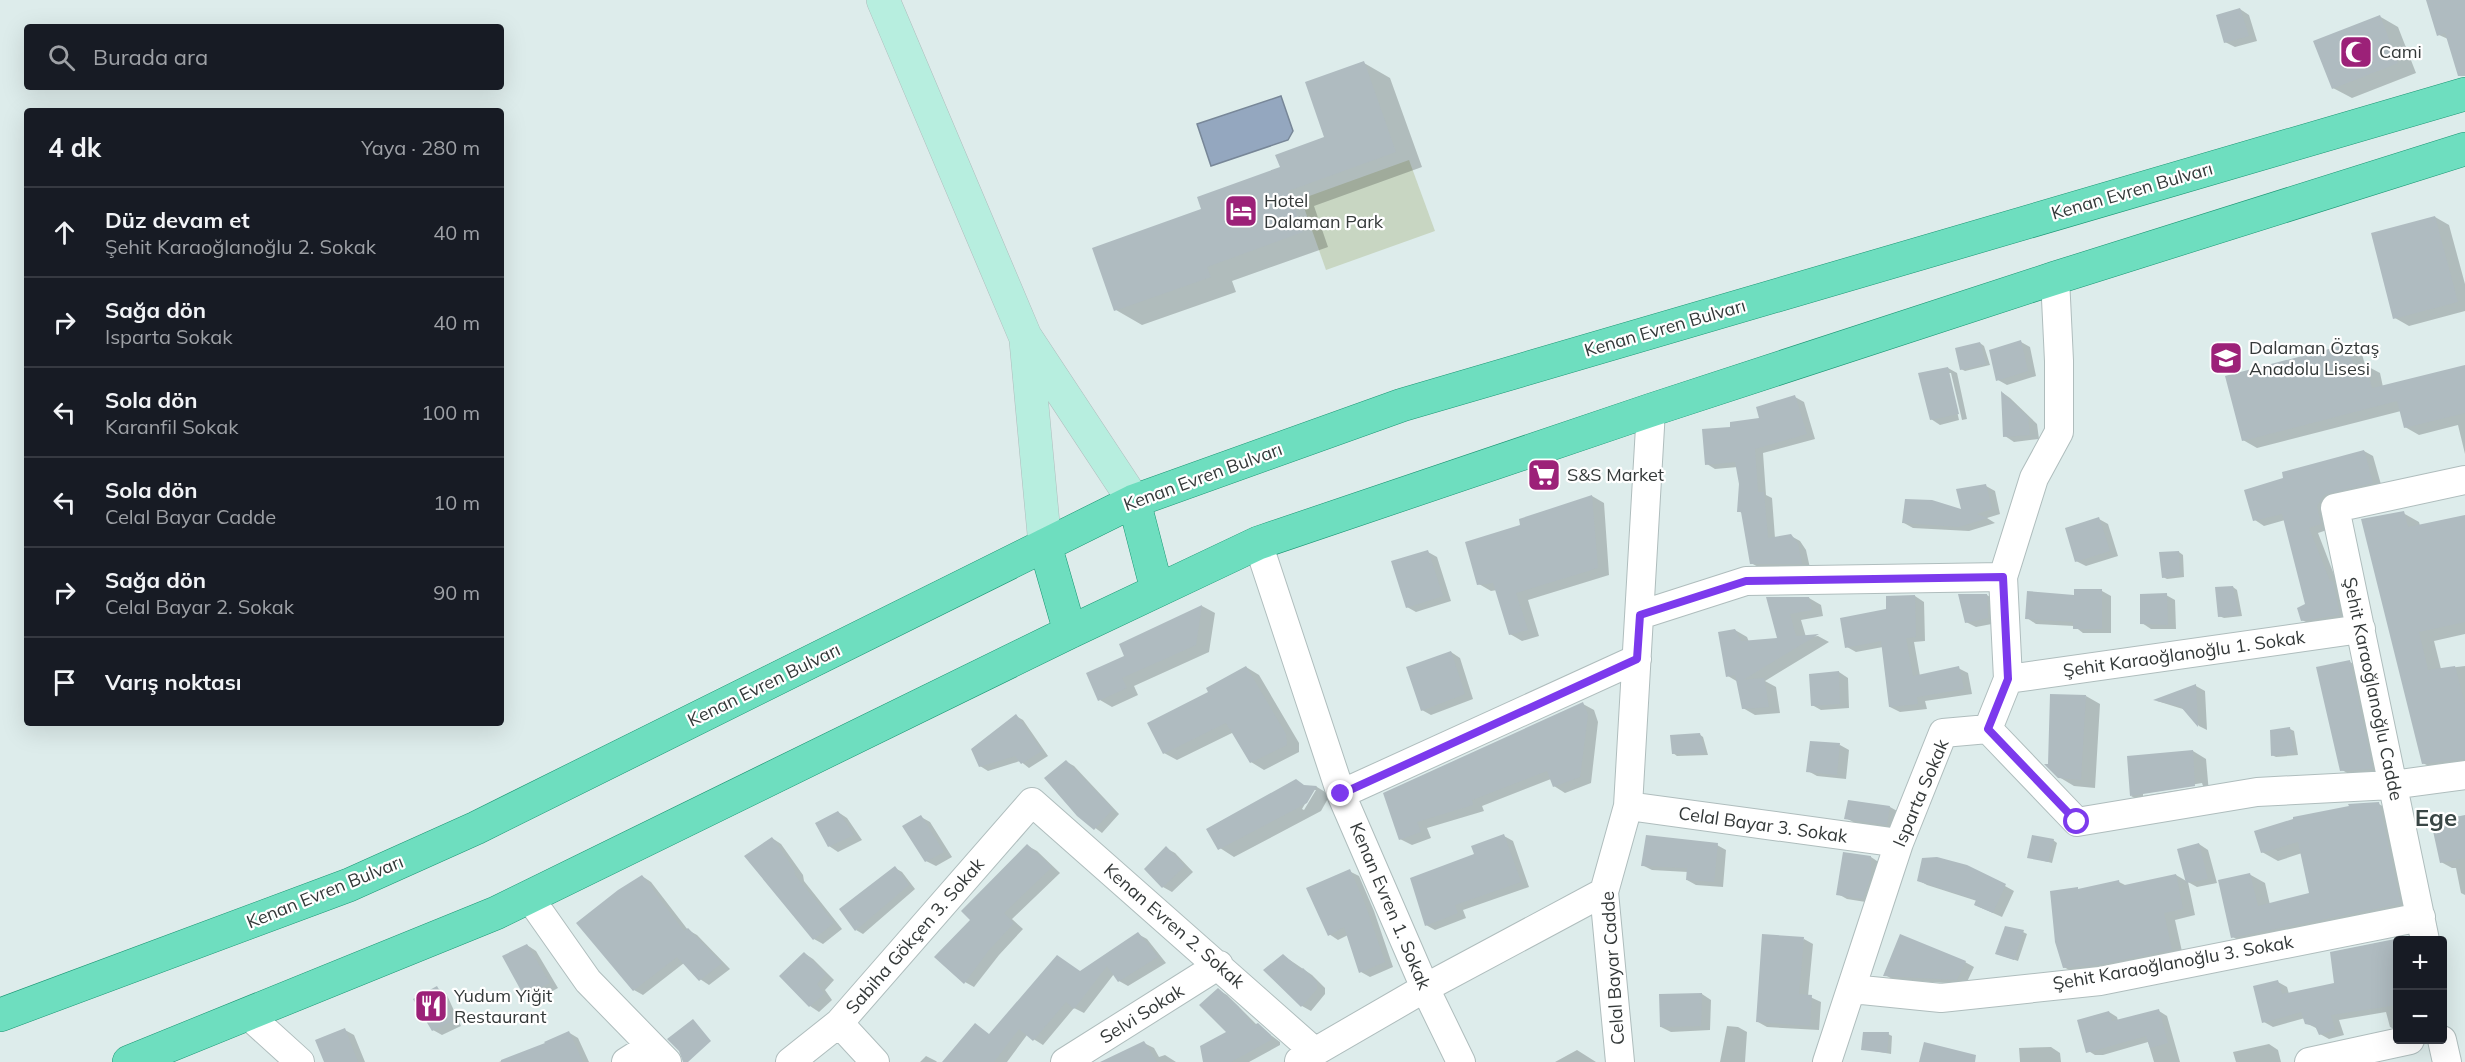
<!DOCTYPE html>
<html lang="tr">
<meta charset="utf-8">
<style>
:root{--surface:#171b24;--page:#20242c;--text:#f1f3f6;--muted:#9ea1a6;--line:#363941}
body{margin:0;font-family:Mulish,sans-serif;background:var(--page);color:var(--text)}
.controls{position:absolute;right:18px;bottom:18px;display:grid;overflow:hidden;border-radius:6px;box-shadow:0 6px 24px #0002}
.controls button{width:54px;height:54px;display:grid;place-items:center;padding:0;border:0;border-bottom:2px solid var(--line);background:var(--surface);color:var(--text);font:30px sans-serif}
.stop{position:absolute;width:18px;height:18px;margin:-14px;border:4px solid #7c3aed;border-radius:50%;background:#fff}
.stop.end{background:#7c3aed;border-color:#fff;box-shadow:0 2px 6px #0008}
.list{margin:0;padding:0;list-style:none}
h2{display:flex;justify-content:space-between;align-items:center;height:78px;margin:0;padding:0 24px;font-size:26px}
h2 small{font-size:20px;font-weight:400;color:var(--muted)}
.list li{display:grid;grid-template-columns:39px 1fr auto;gap:18px;align-items:center;box-sizing:border-box;height:90px;padding:0 24px;border-top:2px solid var(--line)}
.list b{display:block;font-size:22px;white-space:nowrap}
.list p{margin:0;font-size:20px;white-space:nowrap;color:var(--muted)}
.list em{font-size:20px;font-style:normal;color:var(--muted)}
.icon{flex:none;width:33px;height:33px;fill:none;stroke:currentColor;stroke-width:2;stroke-linecap:round;stroke-linejoin:round}
.map{position:relative;flex:none;width:2465px;height:1062px;overflow:hidden}
.search{position:absolute;background:var(--surface);box-shadow:0 6px 24px #0002;left:24px;top:24px;width:480px;height:66px;display:flex;align-items:center;gap:15px;box-sizing:border-box;padding:0 21px;border-radius:6px;color:var(--muted);font-size:22px}
.panel{position:absolute;background:var(--surface);box-shadow:0 6px 24px #0002;left:24px;top:108px;width:480px;height:618px;border-radius:6px}
.map>svg:first-child{display:block}
.green{fill:#c8d6c2}
.water{fill:#94a7bf;stroke:#778697;stroke-width:1.5}
.shadow{fill:#0003;fill-rule:evenodd}
.building{fill:#afbbc0}
.lines{fill:none;stroke-linecap:round;stroke-linejoin:round}
.street-casing{stroke:#afbdbd;stroke-width:30}
.secondary-casing{stroke:#afbdbd;stroke-width:34}
.primary-casing{stroke:#1b9674;stroke-width:34}
.street{stroke:#fff;stroke-width:28}
.secondary{stroke:#b7eedf;stroke-width:33}
.primary{stroke:#6edebf;stroke-width:33}
.route{stroke:#7c3aed;stroke-width:8}
.labels{text-anchor:middle;stroke-width:4.5;stroke-linejoin:round;paint-order:stroke}
.poi-label{font-size:18px;fill:#343939;stroke:#fff;text-anchor:start}
.street-label{font-size:18px;fill:#343939;stroke:#fff}
.district-label{font-size:24px;font-weight:bold;fill:#394645;stroke:#fff}
</style>
<div class="map">
<svg width="2465" height="1062" viewBox="0 0 2465 1062">
<rect width="100%" height="100%" fill="#ddeceb"/>
<path class="green" d="M1409 160 1435 231 1326 270 1301 199Z"/>
<path class="water" d="M1281 96 1293 131 1288 140 1211 166 1197 124Z"/>
<path class="shadow" d="M2427 0H2465V66L2448 39 2439 35Z
M2240 9 2249 15 2257 41 2235 47 2225 42Z
M2379 16 2398 27 2416 73 2352 98 2333 88Z
M1364 63 1390 78 1422 167 1314 206 1328 247 1232 281 1236 292 1142 325 1116 310 1203 210 1282 168 1326 138Z
M2435 217 2449 225 2465 284V311L2409 326 2395 318Z
M2021 342 2030 347 2036 376 2007 385 1998 380Z
M1980 343 1984 346 1990 365 1965 371 1961 369Z
M2348 346 2362 354 2365 365 2380 373 2383 387 2465 367V454L2458 425 2419 435 2405 427 2401 411 2257 448 2243 440Z
M1948 368 1957 373 1967 419 1962 420 1951 373H1948L1959 420 1940 425 1931 419Z
M2003 393 2010 398 2037 424 2039 439 2014 442 2005 436Z
M1795 397 1804 402 1815 439 1763 453 1766 495 1772 498 1775 538 1791 536 1800 541 1806 550 1810 568H1760L1751 563 1743 514 1739 511 1740 484 1738 467 1715 469 1707 464 1732 428 1761 419Z
M2364 451 2373 456 2382 488 2330 529 2318 533 2338 585 2349 620 2312 625 2302 620 2307 605 2285 520 2264 526 2255 520Z
M1986 486 1995 491 2000 514 1987 518 1995 523 1969 531 1913 528 1904 523 1963 511Z
M1592 496 1604 503 1609 575 1528 600 1539 636 1522 641 1510 634 1497 590 1491 591 1479 584 1522 526Z
M2403 513 2419 522 2420 526 2465 517V634L2434 641 2441 669 2465 666V769L2439 772 2423 763Z
M2099 519 2108 524 2118 556 2086 566 2076 561Z
M1428 552 1437 557 1451 601 1416 612 1407 607Z
M2179 552 2183 555 2184 577 2167 579 2163 577Z
M2233 587 2237 590 2242 616 2224 618 2219 616Z
M2102 591 2111 596V633H2083L2074 626 2036 624 2027 618 2076 597Z
M1987 595 1996 601 1997 623 1976 627 1966 622Z
M2166 595 2175 600 2176 629H2151L2142 623Z
M1915 596 1924 602 1925 641 1914 642 1920 676 1958 668 1968 673 1972 694 1925 701 1927 709 1900 712 1890 707 1883 647 1856 652 1847 647 1888 611Z
M1809 598 1821 605 1823 616 1801 620 1806 637 1818 636 1829 642 1765 681 1776 687 1780 713 1755 715 1743 708 1738 682 1728 676 1735 630 1747 637 1749 642 1779 639 1768 599Z
M1202 606 1215 613 1209 652 1134 686 1138 695 1112 707 1100 700 1126 657 1121 645Z
M1451 652 1460 658 1473 699 1431 715 1422 710Z
M2350 662 2364 670 2386 777 2356 778 2342 770Z
M1246 667 1259 675 1299 743V752L1264 770 1251 762 1234 732 1177 760 1164 753 1210 693Z
M1839 672 1848 678 1849 708 1821 710 1812 705Z
M2196 686 2205 691 2207 730 2199 726 2186 710 2157 701Z
M2086 696 2100 704 2095 788 2074 786 2059 777Z
M1583 704 1594 710 1598 722 1591 783 1565 793 1554 786 1551 779 1482 806 1484 811 1427 828 1431 838 1412 845 1400 839 1385 794Z
M1016 716 1023 720 1048 756 1029 768 1020 761 988 771 980 766Z
M2290 729 2294 731 2298 755 2276 757 2272 755Z
M1699 734 1703 737 1708 755 1677 756 1673 753Z
M1840 745 1849 750 1846 779 1817 776 1808 771Z
M2193 751 2206 759 2209 793 2145 804 2131 796ZM2202 783 2203 786 2143 796V793Z
M1067 762 1074 766 1119 814 1102 833 1078 815Z
M1305 787H1317L1330 795 1321 811 1234 857 1220 848ZM1313 790H1316L1304 810 1302 809Z
M2379 804 2394 813 2415 912 2248 946 2233 937 2249 874 2265 883 2270 905 2311 894 2302 853 2278 861 2262 852Z
M1890 807 1899 812 1896 829 1855 823 1846 818Z
M838 812 847 818 862 840 838 852 829 846Z
M921 817 930 822 952 857 936 866 926 861Z
M2465 817V895L2461 893 2456 868H2452L2441 862Z
M1504 836 1513 841 1529 887 1463 910 1466 918 1435 930 1426 925 1476 855Z
M772 838 781 844 803 875 804 881 842 929 823 944 814 939Z
M2053 840 2057 843 2052 863 2029 857Z
M2199 844 2208 850 2217 883 2197 887 2188 882Z
M1717 845 1726 850 1723 887 1696 885 1687 880 1688 872 1652 870 1642 865Z
M1028 846 1037 851 1060 873 1012 919 1023 929 999 955 974 987 965 982 972 920Z
M1166 848 1175 853 1193 872 1172 892 1163 887Z
M1871 857 1880 863 1872 903 1847 899 1838 894Z
M895 868 902 872 915 889 863 934 856 930Z
M1349 871 1359 876 1374 911 1393 967 1370 977 1361 972 1348 935 1338 940 1329 934Z
M2176 875 2188 882 2195 915 2175 920 2183 956 2076 974 2064 967 2080 891 2119 882 2127 886Z
M642 876 651 882 688 930 697 935 730 969 709 985 700 979 684 963 643 995 634 990Z
M1918 880 2005 886 2014 891 2002 917 1975 905 1977 901 1927 885Z
M2023 932 2027 934 2018 961 1997 954Z
M1138 934 1147 939 1166 963 1128 986 1119 981 1114 974 1084 1013 1074 1008 1043 1045 1027 1035 1007 1062H944L990 1035Z
M1804 939 1813 944 1808 996 1821 1002 1819 1030 1767 1027 1758 1022Z
M2405 939 2408 940H2398V1031L2390 1027 2386 1012 2339 1020 2344 1035 2329 1039 2320 1034 2318 1029 2306 1023 2305 1018 2273 1027 2264 1022 2278 982 2287 987 2289 994 2335 984 2332 953Z
M527 945 536 951 558 988 534 1001 525 995Z
M804 953 813 959 834 980 825 990 832 1000 819 1012 810 1006 781 976Z
M1284 956 1312 975 1325 988V994L1311 1011 1302 1006Z
M1965 962 1974 967 1966 984 1894 980 1885 975Z
M437 988 446 993 461 1026 442 1035 433 1030Z
M1218 990 1227 995 1257 1025 1280 1042V1045L1249 1062H1205L1228 1033Z
M1702 994 1711 1000 1710 1030 1671 1032 1661 1027Z
M2159 1011 2167 1016 2180 1062H2154L2148 1042 2103 1055H2095L2087 1050 2109 1012 2117 1017 2118 1021Z
M1727 1026 1738 1027 1747 1032 1745 1062H1720Z
M345 1030 354 1035 365 1062H326Z
M568 1032 578 1038 589 1062H499L547 1044Z
M1888 1034 1892 1036 1891 1054 1863 1049Z
M1144 1043 1154 1048 1159 1057 1165 1055 1176 1062H1109Z
M2269 1044 2278 1050 2281 1062H2236L2233 1052Z
M2051 1047 2060 1053 2061 1062H2020L2019 1048Z
M1577 1050 1596 1062H1555Z
M926 1056 936 1061 937 1062H920Z"/>
<path class="building" d="M2426 0H2465V76H2458L2445 33 2437 36Z
M2240 8 2249 36 2224 43 2216 15Z
M2380 15 2398 63 2332 89 2313 41Z
M1364 61 1396 152 1288 191 1303 232 1207 267 1211 277 1114 311 1092 248 1201 209 1197 197 1280 167 1275 155 1324 137 1305 82Z
M2435 216 2458 302 2393 319 2371 233Z
M2021 340 2028 371 1996 381 1989 350Z
M1980 342 1986 364 1960 370 1955 348Z
M2348 344 2354 367 2366 363 2372 388 2465 365V413L2404 428 2397 401 2242 441 2225 376Z
M1948 367 1959 414 1930 420 1918 373Z
M2001 391 2028 417 2030 435 2003 437Z
M1795 395 1807 434 1755 449 1758 492H1764L1768 538 1791 534 1798 544 1802 564H1750L1741 512H1737L1739 484 1735 462 1705 465 1702 429 1730 427V422L1759 418 1756 407Z
M2364 450 2373 483 2324 495 2317 506 2321 524 2309 528 2330 581H2333L2340 615 2301 621 2297 608 2305 604 2282 514 2253 521 2244 490 2283 478 2282 472Z
M1986 484 1992 509 1977 514 1988 518 1959 527 1902 523 1905 499 1932 500 1961 509 1956 489Z
M1592 495 1598 568 1516 593 1528 630 1509 635 1493 583 1477 585 1465 542 1520 525 1519 519Z
M2404 511 2408 527 2465 515V622L2419 632 2428 670 2455 666 2465 704V759L2422 764 2361 519Z
M2099 517 2110 551 2075 562 2065 528Z
M1428 550 1443 596 1406 608 1391 561Z
M2179 551 2180 575 2162 578 2159 552Z
M2233 586 2239 615 2218 617 2215 587Z
M2074 589H2102V629H2073V622L2025 619 2027 591 2074 595Z
M2167 593 2168 625 2140 624V594Z
M1958 594H1987L1988 618 1965 623Z
M1915 595 1916 637 1906 638 1913 676 1959 666 1964 689 1917 697 1918 704 1889 707 1881 641 1845 648 1840 618 1886 609V596Z
M1766 597H1809L1812 610 1790 614 1796 636 1819 634 1743 680 1764 678 1769 707 1742 709 1735 675 1726 677 1718 632 1735 629 1741 641 1777 638Z
M1202 605 1196 645 1122 678 1127 688 1098 701 1086 673 1124 656 1119 644Z
M1451 651 1465 694 1421 711 1406 667Z
M2350 660 2373 769 2340 771 2316 667Z
M1246 666 1286 734 1287 745 1250 763 1226 723 1163 754 1147 723 1208 692 1206 688Z
M1839 671 1840 704 1811 706 1809 674Z
M2196 684 2198 727 2181 707 2153 700Z
M2050 694 2086 695 2081 780 2058 778 2044 764H2048Z
M1583 702 1588 715 1580 777 1553 787 1547 771 1472 800 1473 805 1417 822 1421 832 1399 840 1383 793Z
M1016 714 1042 751 1021 764 1015 756 979 767 971 749Z
M2290 727 2294 753 2271 756 2270 730Z
M1700 733 1705 753 1672 754 1670 735Z
M1810 741 1840 743 1837 775 1806 772Z
M2193 750 2195 786 2130 796 2127 756Z
M1066 760 1113 809 1094 830 1077 816 1044 778Z
M1296 779 1304 785 1317 786 1307 803 1218 850 1206 829Z
M1848 800 1890 806 1887 825 1844 819Z
M2379 802 2401 904 2231 938 2218 880 2250 873 2258 906 2309 893 2298 842 2261 853 2254 831 2293 819V817L2349 806 2348 804Z
M838 811 854 835 828 847 815 823Z
M921 815 944 852 925 862 902 826Z
M2465 815V858L2440 863 2431 822Z
M1504 834 1521 882 1455 905 1458 913 1425 926 1410 878 1474 854 1471 846Z
M1646 835 1718 843 1714 882 1686 880 1687 868 1641 866Z
M2032 835 2054 839 2048 862 2027 858Z
M772 837 794 869 795 875 834 923 813 940 744 856Z
M2199 843 2208 879 2186 883 2177 849Z
M1027 844 1052 867 1004 913 1014 923 989 950 964 984 934 957 970 920 961 911Z
M1166 846 1185 866 1162 888 1144 869Z
M1843 852 1871 856V877L1863 899 1836 895Z
M1937 857 1967 865 2006 884 1993 913 1974 905 1976 900 1917 881 1922 858Z
M895 866 909 885 855 931 839 909Z
M1350 869 1365 904 1385 962 1359 973 1344 927 1328 936 1306 888Z
M2176 874 2183 909 2164 913 2172 950 2098 965 2063 968 2055 942 2050 891 2078 887V889L2119 880 2120 886Z
M642 875 684 931 688 928 722 963 699 981 677 957 633 991 576 923 618 890Z
M2005 926 2024 930 2014 960 1995 954Z
M1138 932 1158 957 1118 982 1107 966 1074 1009 1066 1002 1033 1041 1019 1029 994 1062H942L975 1023 989 1034 1057 955 1080 971Z
M1762 934 1804 937 1799 994 1812 995 1810 1026 1756 1022Z
M1900 934 1966 961 1957 980 1883 976Z
M2405 937V940H2397V1005L2331 1015 2335 1030 2319 1035 2315 1026 2305 1024 2301 1012 2262 1023 2253 986 2278 980 2282 994 2334 983 2330 952Z
M527 944 550 983 524 996 502 956Z
M804 952 826 974 817 984 824 994 809 1007 779 976Z
M1283 954 1301 970 1303 968 1317 982V989L1301 1007 1263 970Z
M437 986 451 1012 453 1021 432 1031 413 999Z
M1218 988 1238 1006 1254 1025 1258 1023 1271 1035V1040L1231 1062H1203L1200 1046 1226 1032 1199 1005Z
M1702 993 1701 1026 1660 1027 1659 994Z
M2159 1009 2168 1043 2150 1048 2146 1036 2086 1053 2077 1020 2109 1011 2112 1021Z
M693 1019 711 1041 688 1062H683L679 1051 667 1039Z
M345 1028 358 1062H324L315 1040Z
M569 1031 583 1062H501V1060L545 1043 544 1042Z
M1863 1032H1889L1887 1053 1861 1050Z
M1144 1041 1157 1062H1100Z
M1924 1042 1976 1055 1975 1062H1919Z"/>
<g class="lines">
<g class="street-casing">
<path id="street" d="M1258 543 1341 794 1425 988 1461 1062
M1640 615 1746 581 2003 577
M2008 679 2361 629
M1988 729 2077 822 2257 792 2392 785 2465 775
M1341 794 1637 659
M1628 806 1899 843
M529 897 588 981 667 1062
M2425 940 2335 508 2465 480
M1852 989 1941 998 2100 981 2421 917
M247 1014 300 1062
M839 1023 875 1062
M2442 1040 2447 1062
M1299 1061 1425 988 1604 892
M626 1062 651 1046
M790 1062 839 1023 1032 802 1315 1052
M1065 1062 1219 965
M1620 1062 1604 892 1628 806 1651 410
M1827 1062 1899 843 1943 733 1988 729 2008 679 2003 577 2034 478 2059 432V361L2055 278
M2309 1062 2410 1040"/>
</g>
<g class="secondary-casing">
<path id="secondary" d="M883 0 1025 336 1134 501
M1026 341 1045 545"/>
</g>
<g class="primary-casing">
<path id="primary" d="M1134 501 1157 590
M1045 545 1070 632
M0 1015 349 885 476 828 1134 501 1402 405 2465 94
M129 1062 496 913 1070 632 1258 543 1651 410 2055 278 2465 149"/>
</g>
<use href="#street" class="street"/>
<use href="#secondary" class="secondary"/>
<use href="#primary" class="primary"/>
</g>
<g class="lines">
<path class="route" d="M1341 794 1637 659 1640 615 1746 581 2003 577 2008 679 1988 729 2077 822"/>
</g>
<defs>
<g id="mosque-square" transform="scale(1.725)"><rect x="-9" y="-9" width="18" height="18" rx="4" fill="#9c2178" stroke="#fff"/><path d="M3.5-4.9A6 6 0 1 0 3.5 4.9A5 5 0 1 1 3.5-4.9Z" fill="#fff"/></g>
<g id="hotel-square" transform="scale(1.725)"><rect x="-9" y="-9" width="18" height="18" rx="4" fill="#9c2178" stroke="#fff"/><path d="M-6-4.5h1.5V1H6V5H4.5V3h-9V5H-6ZM-4 0a1.8 1.8 0 1 1 3.6 0ZM.5 0V-2.5h3Q6-2.5 6 0Z" fill="#fff"/></g>
<g id="school-square" transform="scale(1.725)"><rect x="-9" y="-9" width="18" height="18" rx="4" fill="#9c2178" stroke="#fff"/><path d="M0-5L7-2L0 1L-7-2ZM-4 1L0 2.5L4 1V4Q0 6-4 4Z" fill="#fff"/></g>
<g id="supermarket-square" transform="scale(1.725)"><rect x="-9" y="-9" width="18" height="18" rx="4" fill="#9c2178" stroke="#fff"/><path d="M-6-5.5h2.5l.6 2H6L4.5 2H-2.5L-4.4-4H-6ZM-1.5 3.2a1.3 1.3 0 1 0 .1 0ZM3 3.2a1.3 1.3 0 1 0 .1 0Z" fill="#fff"/></g>
<g id="restaurant-square" transform="scale(1.725)"><rect x="-9" y="-9" width="18" height="18" rx="4" fill="#9c2178" stroke="#fff"/><path d="M-5-6h1v4h1v-4h1v4h1v-4h1v5L-1.5 .5V6h-2V.5L-5-1ZM5-6V6H3V1.5H1.5Q1.5-4 5-6Z" fill="#fff"/></g>
</defs>
<g fill-rule="evenodd">
<use href="#mosque-square" x="2356" y="52"/>
<use href="#hotel-square" x="1241" y="211"/>
<use href="#school-square" x="2226" y="358"/>
<use href="#supermarket-square" x="1544" y="475"/>
<use href="#restaurant-square" x="431" y="1006"/>
</g>
<g class="labels">
<g class="poi-label">
<text x="2379" y="58">Cami</text>
<text x="1264" y="207">Hotel<tspan x="1264" dy="21">Dalaman Park</tspan></text>
<text x="2249" y="354">Dalaman Öztaş<tspan x="2249" dy="21">Anadolu Lisesi</tspan></text>
<text x="1567" y="481">S&amp;S Market</text>
<text x="454" y="1002">Yudum Yiğit<tspan x="454" dy="21">Restaurant</tspan></text>
</g>
<g class="street-label">
<text transform="translate(2132 191) rotate(-16)" y="6">Kenan Evren Bulvarı</text>
<text transform="translate(1665 328) rotate(-16)" y="6">Kenan Evren Bulvarı</text>
<text transform="translate(1203 477) rotate(-20)" y="6">Kenan Evren Bulvarı</text>
<text transform="translate(2184 654) rotate(-8)" y="6">Şehit Karaoğlanoğlu 1. Sokak</text>
<text transform="translate(764 685) rotate(-26)" y="6">Kenan Evren Bulvarı</text>
<text transform="translate(2373 689) rotate(78)" y="6">Şehit Karaoğlanoğlu Cadde</text>
<text transform="translate(1921 793) rotate(-67)" y="6">Isparta Sokak</text>
<text transform="translate(1763 825) rotate(8)" y="6">Celal Bayar 3. Sokak</text>
<text transform="translate(325 892) rotate(-22)" y="6">Kenan Evren Bulvarı</text>
<text transform="translate(1390 906) rotate(67)" y="6">Kenan Evren 1. Sokak</text>
<text transform="translate(1174 926) rotate(41)" y="6">Kenan Evren 2. Sokak</text>
<text transform="translate(915 936) rotate(-49)" y="6">Sabiha Gökçen 3. Sokak</text>
<text transform="translate(2173 963) rotate(-10)" y="6">Şehit Karaoğlanoğlu 3. Sokak</text>
<text transform="translate(1613 968) rotate(-94)" y="6">Celal Bayar Cadde</text>
<text transform="translate(1142 1014) rotate(-32)" y="6">Selvi Sokak</text>
</g>
<g class="district-label">
<text x="2436" y="826">Ege</text>
</g>
</g>
</svg>
<div class="controls">
<button>+</button>
<button>−</button>
</div>
<div class="stop" style="left:2077px;top:822px"></div>
<div class="stop end" style="left:1341px;top:794px"></div>
<div class="search"><svg class="icon" aria-label="search" viewBox="0 0 24 24"><circle cx="10" cy="10" r="6"/><path d="M15 15l6 6"/></svg>Burada ara</div>
<section class="panel">
<h2>4 dk<small>Yaya · 280 m</small></h2>
<ul class="list">
<li><svg class="icon" aria-label="ahead" viewBox="0 0 24 24"><path d="M12 20V5M6 11l6-6 6 6"/></svg><div><b>Düz devam et</b><p>Şehit Karaoğlanoğlu 2. Sokak</p></div><em>40 m</em></li>
<li><svg class="icon" aria-label="right" viewBox="0 0 24 24"><path d="M7 20v-9h11M14 6l5 5-5 5"/></svg><div><b>Sağa dön</b><p>Isparta Sokak</p></div><em>40 m</em></li>
<li><svg class="icon" aria-label="left" viewBox="0 0 24 24"><path d="M17 20v-9H6M10 6l-5 5 5 5"/></svg><div><b>Sola dön</b><p>Karanfil Sokak</p></div><em>100 m</em></li>
<li><svg class="icon" aria-label="left" viewBox="0 0 24 24"><path d="M17 20v-9H6M10 6l-5 5 5 5"/></svg><div><b>Sola dön</b><p>Celal Bayar Cadde</p></div><em>10 m</em></li>
<li><svg class="icon" aria-label="right" viewBox="0 0 24 24"><path d="M7 20v-9h11M14 6l5 5-5 5"/></svg><div><b>Sağa dön</b><p>Celal Bayar 2. Sokak</p></div><em>90 m</em></li>
<li><svg class="icon" aria-label="arrive" viewBox="0 0 24 24"><path d="M6 21V4h12l-3 4 3 4H6"/></svg><div><b>Varış noktası</b></div></li>
</ul>
</section>
</div>
